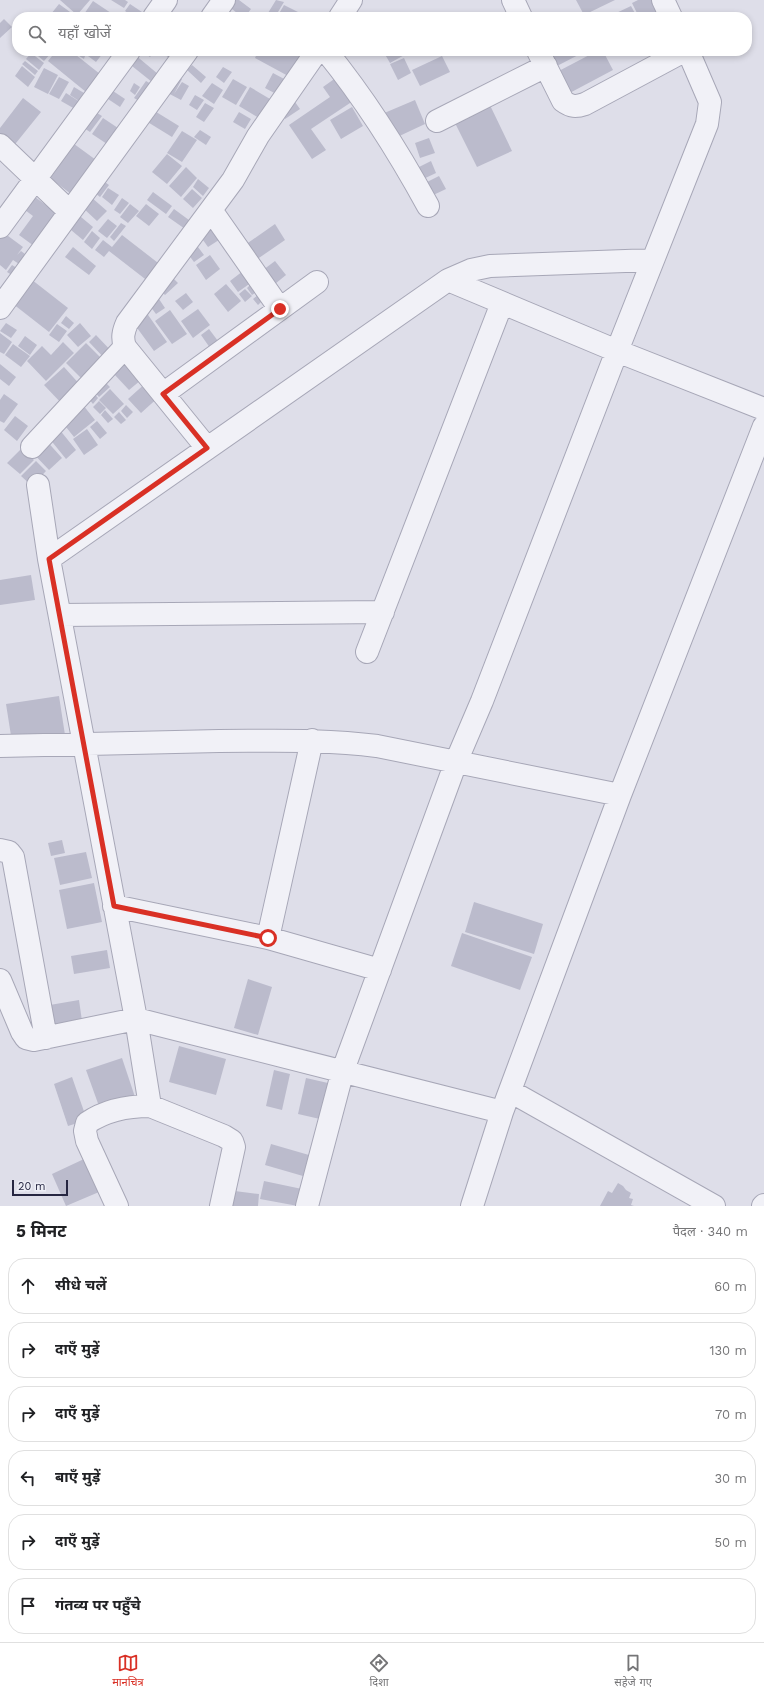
<!DOCTYPE html>
<html lang="hi">
<meta charset="utf-8">
<style>
:root{--surface:#fff;--page:#f2f2f2;--text:#202124;--muted:#757577;--line:#e0e0e0;--accent:#d93025}
body{margin:0;font-family:"Work Sans","Noto Sans Devanagari",sans-serif;background:var(--page);color:var(--text)}
.scale{position:absolute;left:12px;bottom:10px;width:56px;box-sizing:border-box;padding-left:4px;border:2px solid #262641;border-top:0;font-size:11px;line-height:14px;white-space:nowrap;color:#262641;-webkit-text-stroke:3px #edeef6;paint-order:stroke}
.stop{position:absolute;width:12px;height:12px;margin:-9px;border:3px solid #d93025;border-radius:50%;background:#fff}
.stop.end{background:#d93025;border-color:#fff;box-shadow:0 1px 4px #0008}
.list{margin:0;padding:0;list-style:none}
h2{display:flex;justify-content:space-between;align-items:center;height:52px;margin:0;padding:0 16px;font-size:17px}
h2 small{font-size:13px;font-weight:400;color:var(--muted)}
.list li{display:grid;grid-template-columns:26px 1fr auto;gap:12px;align-items:center;box-sizing:border-box;height:56px;margin:0 8px 8px;padding:0 8px;border:1px solid var(--line);border-radius:16px}
.list b{display:block;font-size:15px;white-space:nowrap}
.list em{font-size:13px;font-style:normal;color:var(--muted)}
.icon{flex:none;width:22px;height:22px;fill:none;stroke:currentColor;stroke-width:2;stroke-linecap:round;stroke-linejoin:round}
.map{position:relative;flex:none;width:764px;height:1206px;overflow:hidden}
.search{position:absolute;background:var(--surface);box-shadow:0 2px 6px #0003;left:12px;right:12px;top:12px;height:44px;display:flex;align-items:center;gap:10px;box-sizing:border-box;padding:0 14px;border-radius:16px;color:var(--muted);font-size:15px}
.sheet{height:436px;background:var(--surface)}
nav{display:flex;justify-content:space-around;align-items:center;box-sizing:border-box;height:56px;border-top:1px solid var(--line);background:var(--surface);font-size:11px;color:var(--muted)}
nav a{display:grid;justify-items:center;gap:2px}
nav .on{color:var(--accent)}
.map>svg:first-child{display:block}
.building{fill:#bbc}
.lines{fill:none;stroke-linecap:round;stroke-linejoin:round}
.minor-casing{stroke:#a7a7b7;stroke-width:24}
.minor{stroke:#f1f1f7;stroke-width:22}
.route{stroke:#d93025;stroke-width:5}
</style>
<div class="map">
<svg width="764" height="1206" viewBox="0 0 764 1206">
<rect width="100%" height="100%" fill="#dedee9"/>
<path class="building" d="M60 0H90L77 15Z
M111 0H125L128 2 124 8Z
M231 0H239L251 9 245 17H242L227 5Z
M276 0 284 2 275 17H273L268 13Z
M576 0H615L584 15Z
M638 0H653L662 17H639L632 3Z
M93 1 117 17H82Z
M59 4 77 17H55L51 14Z
M130 4 145 14 143 17H134L125 11Z
M284 5 308 17H277Z
M631 6 637 17H613L612 15Z
M4 19 12 27 0 38V23Z
M32 51H51L52 52 44 61Z
M56 51H71L100 74 86 92 48 61Z
M92 51H101L103 53 96 62 88 56Z
M144 51H155L150 57 143 52Z
M159 51H173L175 53 171 59Z
M258 51H290L301 57 290 77 255 58Z
M383 51H406L408 53 390 63Z
M546 51H586L555 67Z
M597 51H603L613 70 564 96 553 74Z
M78 52 85 56 84 59 76 54Z
M31 53 44 63 39 70 26 59Z
M134 54 158 74 152 82 127 62Z
M442 56 450 72 420 86 412 70Z
M404 58 411 73 398 80 390 64Z
M25 61 38 71 35 75 22 64Z
M192 65 206 77 201 83 187 70Z
M22 66 35 77 28 87 15 76Z
M223 67 232 72 224 83 216 77Z
M44 68 58 75 48 94 34 87Z
M273 73 286 80 278 95 265 88Z
M174 74 182 79 174 94 182 82 189 86 181 100 164 91Z
M59 77 69 82 59 99 49 94Z
M337 77 353 101 311 129 326 150 312 159 289 125 330 97 323 87Z
M233 79 247 87 236 105 222 97Z
M146 81 153 85 141 102 134 98Z
M134 83 140 87 135 95 130 91Z
M212 83 223 90 214 104 202 96Z
M74 87 84 93 79 101 70 95Z
M250 87 270 99 259 118 239 106Z
M113 91 125 99 120 107 108 99Z
M66 93 80 102 75 109 61 101Z
M195 95 204 100 197 110 189 105Z
M23 98 41 112 12 148 0 138V128Z
M487 99 512 151 477 167 454 121Z
M415 100 425 124 393 139 382 114Z
M295 102 300 109 285 119 280 111Z
M205 103 214 108 204 122 196 117Z
M352 107 363 126 341 139 330 120Z
M92 110 102 116 90 132 81 126Z
M153 110 179 126 172 137 146 121Z
M239 112 251 119 245 129 233 122Z
M103 118 121 130 110 146 92 134Z
M200 130 211 137 206 145 194 137Z
M182 131 197 140 182 162 167 153Z
M429 138 435 153 420 158 415 143Z
M70 141 96 160 71 194 45 174Z
M167 154 182 166 167 184 152 172Z
M431 161 436 173 419 181 413 170Z
M186 167 197 178 181 197 169 186Z
M439 176 446 189 427 198 421 185Z
M99 178 109 185 100 197 90 189Z
M198 179 209 188 203 196 193 187Z
M108 188 119 195 112 205 102 197Z
M192 189 202 198 193 208 183 199Z
M153 192 172 206 166 214 147 200Z
M35 197 58 214 34 246 19 235 33 216 25 210Z
M91 197 107 211 97 221 82 207Z
M122 198 129 203 120 214 114 210Z
M130 204 139 211 128 223 120 217Z
M146 204 159 214 149 226 136 216Z
M174 209 193 223 188 231 168 217Z
M75 212 93 227 83 240 65 225Z
M108 219 117 226 107 238 98 231Z
M121 223 126 226 114 241 110 237Z
M212 223 222 238 208 247 198 233Z
M275 224 285 240 256 260 245 245Z
M0 230 23 247 17 255 21 251 29 257 22 266 13 260 6 270 0 265Z
M92 231 100 238 92 249 84 242Z
M122 235 162 266 149 282 109 251 104 257 95 250 103 240 112 247Z
M195 243 204 255 194 262 185 250Z
M73 247 96 266 89 275 65 257Z
M210 255 220 269 206 280 196 265Z
M275 261 286 275 270 288 259 273Z
M12 265 20 270 15 277 7 272Z
M243 271 252 282 238 292 230 281Z
M27 276 68 308 49 332 8 300Z
M171 276 178 283 165 295 159 289Z
M252 283 258 291 252 295 247 288Z
M226 284 241 301 228 312 214 294Z
M245 289 252 296 245 302 239 294Z
M186 293 193 302 183 310 175 301Z
M259 294 264 299 258 305 253 299Z
M159 299 165 308 156 314 150 306Z
M198 309 210 325 193 338 181 321Z
M170 310 187 334 172 344 155 321Z
M146 312 167 342 154 351 132 321Z
M66 316 74 323 69 329 61 323Z
M6 323 17 330 11 338 0 331Z
M80 323 91 336 78 347 67 335Z
M57 324 67 331 59 342 49 335Z
M209 329 224 349 215 355 201 335Z
M0 333 12 342 4 354 0 352Z
M96 335 116 356 108 362 89 342Z
M25 336 37 345 30 355 18 346Z
M63 342 74 353 46 381 27 361 42 346 51 355Z
M86 343 107 364 87 384 66 363Z
M13 344 30 356 21 367 5 355Z
M126 363 141 380 129 390 114 374Z
M0 364 16 377 9 386 0 379Z
M64 367 83 388 64 406 44 385Z
M103 380 110 387 99 397 92 389Z
M148 381 161 395 141 413 128 399Z
M110 389 124 404 113 414 99 400Z
M93 392 98 398 93 404 87 397Z
M4 394 18 404 4 423 0 421V400Z
M99 401 106 408 100 414 93 407Z
M83 405 95 420 74 437 62 422Z
M126 405 133 412 127 418 121 411Z
M105 410 113 419 108 423 101 415Z
M119 412 126 420 121 424 114 417Z
M15 416 28 426 17 441 4 430Z
M97 421 107 433 100 439 90 427Z
M59 429 76 450 66 459 49 438Z
M87 429 98 445 84 455 73 439Z
M44 438 62 458 49 470 30 450Z
M22 448 34 460 20 474 7 463Z
M36 461 46 471 32 486 21 476Z
M31 575 35 600 0 605V580Z
M59 696 65 735 12 742 6 704Z
M62 840 65 853 51 856 48 843Z
M86 852 92 878 60 885 54 858Z
M94 883 102 922 67 929 59 890Z
M474 902 543 924 534 954 465 932Z
M462 933 532 957 520 990 451 966Z
M107 950 110 968 74 974 71 956Z
M248 979 272 987 258 1035 234 1028Z
M79 1000 82 1021 48 1027 44 1006Z
M179 1046 226 1059 216 1095 169 1082Z
M122 1058 135 1097 100 1109 86 1070Z
M274 1070 290 1074 282 1110 266 1106Z
M72 1077 87 1120 68 1126 54 1084Z
M306 1078 328 1083 320 1119 298 1114Z
M271 1144 309 1155 303 1176 265 1165Z
M84 1159 99 1192 66 1206 52 1174Z
M264 1181 302 1189 298 1206 260 1199Z
M618 1183 623 1186 626 1190 631 1193 629 1198 633 1199 631 1205 634 1206H600L608 1191 612 1193Z
M227 1190 259 1194 258 1206H225Z"/>
<g class="lines">
<g class="minor-casing">
<path id="minor" d="M513 0 521 17
M663 0 671 17
M154 17 166 0
M212 17 224 0
M340 17 351 0
M326 51C365 99 398 151 428 206
M538 51 563 101C571 107 576 107 585 104L684 51
M437 121 546 66
M0 145 70 212
M211 210 280 309
M0 227 129 51
M448 280 471 270 490 266 653 260
M0 308 187 51
M163 394 317 282
M32 447 125 347
M207 448 125 347C122 338 123 332 127 323L233 180 258 136 317 51
M38 485 49 559 136 1019 150 1106C128 1106 106 1110 87 1123L85 1131 87 1141 117 1206
M49 559 448 280 617 351 764 409
M60 615 383 612
M367 652 502 303
M0 746C73 744 146 742 219 741 272 741 325 739 377 746L620 795
M0 850 9 852 13 857 46 1038
M114 906 268 938 380 970
M268 938 312 740
M0 980 22 1032 26 1038 34 1040 136 1019 502 1112
M510 1091 714 1206
M150 1106 224 1136 232 1141 234 1147 221 1206
M307 1206 343 1070 456 762 482 701 617 351 707 124 710 102 688 51
M472 1206 502 1112 620 795 764 426
M763 1206 764 1205"/>
</g>
<use href="#minor" class="minor"/>
</g>
<g class="lines">
<path class="route" d="M268 938 114 906 49 559 207 448 163 394 280 309"/>
</g>
</svg>
<div class="scale">20 m</div>
<div class="stop" style="left:268px;top:938px"></div>
<div class="stop end" style="left:280px;top:309px"></div>
<div class="search"><svg class="icon" aria-label="search" viewBox="0 0 24 24"><circle cx="10" cy="10" r="6"/><path d="M15 15l6 6"/></svg>यहाँ खोजें</div>
</div>
<section class="sheet">
<h2>5 मिनट<small>पैदल · 340 m</small></h2>
<ul class="list">
<li><svg class="icon" aria-label="ahead" viewBox="0 0 24 24"><path d="M12 20V5M6 11l6-6 6 6"/></svg><div><b>सीधे चलें</b></div><em>60 m</em></li>
<li><svg class="icon" aria-label="right" viewBox="0 0 24 24"><path d="M7 20v-9h11M14 6l5 5-5 5"/></svg><div><b>दाएँ मुड़ें</b></div><em>130 m</em></li>
<li><svg class="icon" aria-label="right" viewBox="0 0 24 24"><path d="M7 20v-9h11M14 6l5 5-5 5"/></svg><div><b>दाएँ मुड़ें</b></div><em>70 m</em></li>
<li><svg class="icon" aria-label="left" viewBox="0 0 24 24"><path d="M17 20v-9H6M10 6l-5 5 5 5"/></svg><div><b>बाएँ मुड़ें</b></div><em>30 m</em></li>
<li><svg class="icon" aria-label="right" viewBox="0 0 24 24"><path d="M7 20v-9h11M14 6l5 5-5 5"/></svg><div><b>दाएँ मुड़ें</b></div><em>50 m</em></li>
<li><svg class="icon" aria-label="arrive" viewBox="0 0 24 24"><path d="M6 21V4h12l-3 4 3 4H6"/></svg><div><b>गंतव्य पर पहुँचे</b></div></li>
</ul>
</section>
<nav>
<a class="on"><svg class="icon" aria-label="map" viewBox="0 0 24 24"><path d="M3 6l6-2 6 2 6-2v14l-6 2-6-2-6 2zM9 4v14M15 6v14"/></svg>मानचित्र</a>
<a><svg class="icon" aria-label="directions" viewBox="0 0 24 24"><path d="M12 3l9 9-9 9-9-9zM9 14v-3h6M13 9l2 2-2 2"/></svg>दिशा</a>
<a><svg class="icon" aria-label="saved" viewBox="0 0 24 24"><path d="M7 4h10v16l-5-4-5 4z"/></svg>सहेजे गए</a>
</nav>
